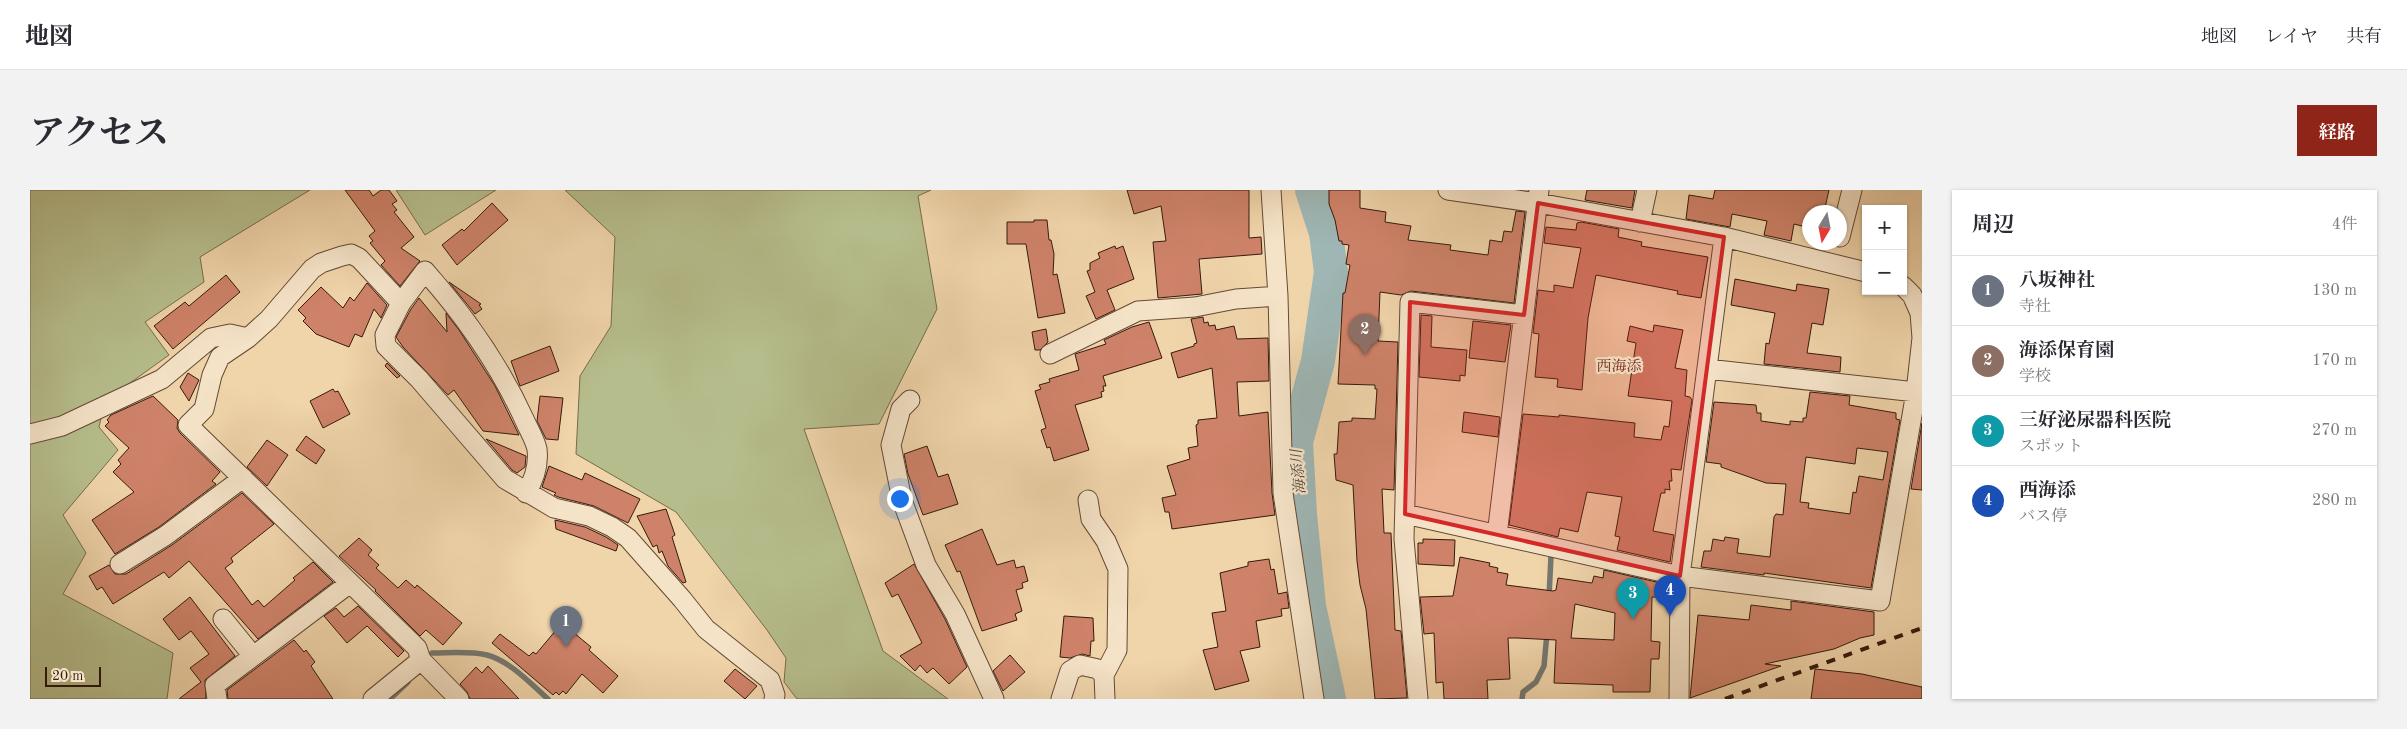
<!DOCTYPE html>
<html lang="ja">
<meta charset="utf-8">
<style>
:root{--surface:#fff;--page:#f2f2f3;--text:#2b2b33;--muted:#7c7c81;--line:#e1e1e2;--accent:#8f2418}
body{margin:0;font-family:"Old Standard TT","Noto Serif JP",serif;background:var(--page);color:var(--text)}
.controls{position:absolute;right:15px;top:15px;display:grid;overflow:hidden;border-radius:0px;box-shadow:0 1px 4px #0004}
.controls button{width:45px;height:45px;display:grid;place-items:center;padding:0;border:0;border-bottom:1px solid var(--line);background:var(--surface);color:var(--text);font:25px sans-serif}
.compass{position:absolute;left:1772px;top:15px;width:45px;height:45px;border-radius:50%;background:var(--surface);box-shadow:0 1px 4px #0004;rotate:190deg}
.scale{position:absolute;left:15px;bottom:12px;width:56px;box-sizing:border-box;padding-left:5px;border:2px solid #361b0d;border-top:0;font-size:14px;line-height:18px;white-space:nowrap;color:#361b0d;-webkit-text-stroke:4px #f5e3c8;paint-order:stroke}
.you{position:absolute;left:869px;top:308px;width:18px;height:18px;margin:-12px;border:4px solid #fff;border-radius:50%;background:#1a73e8;box-shadow:0 0 0 8px #1a73e833}
.badge{display:grid;place-items:center;width:32px;height:32px;border-radius:50%;background:var(--accent);color:#fff;font-size:16px;font-weight:700}
.pin{position:absolute;translate:-50% -41px;filter:drop-shadow(0 1px 2px #0008)}
.pin::after{content:'';position:absolute;top:26px;width:18px;height:15px;background:inherit;clip-path:polygon(0 0,100% 0,50% 100%)}
.list{margin:0;padding:0;list-style:none}
h2{display:flex;justify-content:space-between;align-items:center;height:65px;margin:0;padding:0 20px;font-size:21px}
h2 small{font-size:16px;font-weight:400;color:var(--muted)}
.list li{display:grid;grid-template-columns:32px 1fr auto;gap:15px;align-items:center;box-sizing:border-box;height:70px;padding:0 20px;border-top:1px solid var(--line)}
.list b{display:block;font-size:19px;white-space:nowrap}
.list p{margin:0;font-size:16px;white-space:nowrap;color:var(--muted)}
.list em{font-size:16px;font-style:normal;color:var(--muted)}
.map{position:relative;flex:none;width:1892px;height:509px;overflow:hidden;border-radius:0px}
header{display:flex;align-items:center;gap:30px;box-sizing:border-box;height:70px;padding:0 25px;background:var(--surface);border-bottom:1px solid var(--line)}
header strong{font-size:24px}
nav{display:flex;gap:28px;margin-inline-start:auto;font-size:18px}
.intro{display:flex;align-items:center;justify-content:space-between;box-sizing:border-box;height:120px;padding:0 30px}
h1{margin:0;font-size:35px}
.button{padding:12px 22px;border-radius:0px;background:var(--accent);color:#fff;font-size:18px;font-weight:700}
main{display:flex;gap:30px;padding:0 30px}
aside{flex:1;background:var(--surface);border-radius:0px;box-shadow:0 1px 4px #0004}
.map>svg:first-child{display:block}
.green{fill:#b6bd8c;stroke:#766c4c}
.water{fill:#9eb6b4;stroke:#747871}
.lines{fill:none;stroke-linecap:round;stroke-linejoin:round}
.stream{stroke:#747871;stroke-width:5.5}
.river{stroke:#9eb6b4;stroke-width:34}
.building{fill:#ce8269;stroke:#361b0d;fill-rule:evenodd}
.minor-casing{stroke:#644934;stroke-width:21}
.minor{stroke:#f5e3c8;stroke-width:19}
.rail{stroke:#361b0d;stroke-width:4;stroke-dasharray:9 9;stroke-linecap:butt}
.marked{fill:#d62828;fill-opacity:0.2;stroke:#d62828;stroke-width:4;stroke-linejoin:round}
.labels{text-anchor:middle;stroke-width:4.5;stroke-linejoin:round;paint-order:stroke}
.neighbourhood-label{font-size:15px;fill:#7a1f14;stroke:#f5e3c8}
.water-label{font-size:15px;font-style:italic;fill:#554a3f;stroke:#f5e3c8}
</style>
<header>
<strong>地図</strong>
<nav><a>地図</a><a>レイヤ</a><a>共有</a></nav>
</header>
<div class="intro"><h1>アクセス</h1><a class="button">経路</a></div>
<main>
<div class="map">
<svg width="1892" height="509" viewBox="0 0 1892 509">
<rect width="100%" height="100%" fill="#f0d4aa"/>
<filter id="stains"><feTurbulence type="fractalNoise" baseFrequency=".004" numOctaves="4"/><feColorMatrix values="0 0 0 0 .2 0 0 0 0 .09 0 0 0 0 .02 0 0 0 .5 -.17"/></filter>
<radialGradient id="worn" r=".72"><stop offset=".6" stop-color="#630" stop-opacity="0"/><stop offset="1" stop-color="#630" stop-opacity=".3"/></radialGradient>
<path class="green" d="M0 0H280L170 67 174 92 115 132 139 165 75 211 69 237 88 260 33 325 56 363 33 404 143 463 137 509H0Z
M366 0H466L395 45Z
M535 0H901L888 6 907 119 849 234 774 239 853 461 918 509H767L754 492 756 468 737 440 646 322 546 264 550 186 581 136 585 47Z"/>
<path class="water" d="M1289 441 1302 505 1304 509H1294L1281 444Z"/>
<g class="lines">
<path class="stream" d="M1519 407 1521 366
M402 463C420 463 440 461 457 465 480 471 501 494 518 509
M360 509 378 492
M1492 509 1493 502 1506 492 1514 476 1517 443"/>
<path class="river" d="M1282 0 1296 43 1301 82 1288 171 1266 252 1270 324 1279 416 1299 509"/>
</g>
<path class="building" d="M315 0H339L343 6 351 0H359L367 11 362 14 367 20 364 22 384 47 371 58 390 71 370 96 351 75 355 71 340 53 343 51 339 46 345 41Z
M1097 0H1219V48L1231 47 1232 64 1169 69 1172 104 1128 108 1123 52 1136 51 1131 16 1104 24Z
M1299 0H1330V18L1356 22 1355 32 1381 36 1378 50 1421 55 1420 60 1458 65 1460 50 1472 52 1474 41 1482 42 1486 21 1495 22 1484 113 1381 101 1371 105 1350 102 1348 151 1368 152 1364 300 1352 299 1354 343H1361L1365 440 1371 441 1377 508 1345 509 1336 419 1330 395 1327 371 1323 295 1306 290 1304 264H1307L1309 232 1322 231V228L1345 229 1347 199H1345V195L1308 194 1313 103H1315L1320 75 1316 74 1319 55 1312 54V51H1309L1305 30 1299 14Z
M1557 0H1605L1602 18 1555 10Z
M1685 0H1799L1794 22H1780V38L1764 34 1761 51 1734 45 1737 31 1702 24 1700 37 1656 29 1659 5 1683 9Z
M462 13 478 30 427 75 412 55 432 39 434 41Z
M1004 30H1017L1019 50H1021L1024 64 1023 85 1027 84 1035 123 1008 128 996 54H977V32H1004Z
M1551 32 1589 39 1588 47 1612 52 1611 56 1678 67 1671 108 1647 104 1648 101 1566 85 1558 128 1552 200 1527 197 1528 189 1505 187 1509 144 1503 143 1508 100 1524 102V95L1543 98 1551 58 1514 53 1516 37 1546 40 1547 33Z
M1085 56 1086 59 1093 56 1104 89 1077 100 1085 120 1066 129 1056 106 1065 102 1057 81 1060 80V73L1070 68 1068 63Z
M196 85 210 102 143 159 124 136 155 112 159 116Z
M1705 89 1766 101 1767 94 1799 99 1793 135 1782 133 1777 163 1811 167 1810 182 1734 174 1736 153 1739 154 1745 123 1701 115Z
M419 92 451 114 449 115 452 119 445 124Z
M337 93 357 115 351 128 344 119 332 147 325 144 319 157 286 144 273 131 276 128 268 120 291 97 313 118 320 107 324 111Z
M389 108 417 142 416 123 429 140 465 196 489 245 453 241 424 200 418 205 373 157 366 147 381 119Z
M1391 125 1402 126 1401 157 1437 160 1435 186 1430 185V191L1389 187Z
M1173 127 1174 133 1178 132 1179 136 1185 135 1186 140 1204 136 1207 149 1238 148 1239 191 1207 192 1209 226 1238 222 1242 303 1245 325 1142 339 1139 322H1135L1132 308 1146 305 1137 276 1160 269 1158 258 1168 256 1166 235 1168 234V230L1187 228 1182 178 1148 188 1141 163 1164 156V154L1167 153 1161 129Z
M1443 131 1481 135 1475 172 1439 168Z
M1119 132 1132 168 1073 186 1076 196H1073L1074 201 1071 202 1072 207 1045 215 1059 260 1024 271 1020 257 1017 258 1011 240 1016 238 1005 201 1011 199 1009 195 1020 192 1019 189 1049 180 1045 164 1076 154 1074 150 1102 137Z
M1624 135 1653 140 1645 178 1657 180 1655 206 1660 207 1662 210 1651 280 1641 279 1642 291H1639L1640 300 1635 299V303H1631L1623 341 1644 345 1640 372 1587 360 1590 347 1585 346 1592 307 1557 302 1548 342 1530 338 1528 347 1479 335 1493 224 1529 227V225L1605 233 1604 247 1631 250 1634 236 1639 237 1642 211 1598 206 1606 153 1597 151 1600 136 1623 142Z
M1016 139 1018 152 1010 160H1005L1002 142Z
M520 156 529 181 490 196 481 171Z
M357 173 370 186 367 188 355 176Z
M158 183 169 190 159 211 150 197Z
M303 199 305 202 308 201 320 224 293 238 280 211Z
M1780 202 1820 206 1819 215 1866 223V229L1870 230 1841 398 1734 383V385L1671 377 1674 361H1681L1683 349 1694 351 1695 347 1709 349 1707 363 1740 367 1744 327 1746 324 1753 325 1756 294 1736 293 1691 277V274L1676 272 1684 212 1726 215 1727 223H1731V231L1760 235V231L1773 232V228H1776ZM1827 258 1858 262 1853 290 1829 286 1826 303 1823 302 1820 324 1778 318 1779 313 1770 312 1776 267 1825 274Z
M123 206 148 230 147 238 150 243 190 282 182 291 186 294 129 337 85 364 62 330 104 302 83 282 91 274 88 270 99 258 75 236 79 232 77 230 81 225Z
M510 206 533 208 528 250 516 249 507 231Z
M1434 222 1470 227 1468 247 1432 242Z
M1892 233V300L1881 299Z
M276 246 295 260 286 274 266 260Z
M456 249 496 266 495 277 487 283 482 280Z
M237 250 258 265 237 296 217 277Z
M897 256 908 287 918 284 928 314 893 325 878 284 874 264Z
M519 276 552 290 555 283 610 309 598 333 564 316 528 307 524 305 526 303 512 297Z
M212 303 244 334 201 368 203 372 195 378 222 415 228 410 234 417 265 390 263 388 283 372 303 392 228 449 159 371 139 388 134 382 83 414 72 397 67 400 59 386 79 375 85 384H96L142 355Z
M636 319 645 345 642 347 656 392 653 393 638 376 632 361 629 363 627 355 623 357 607 326Z
M525 330 555 337 576 347 588 355 586 361 526 339Z
M952 339 967 375 984 370 986 378 994 376 998 391 992 393 993 398 986 400 992 421 985 424 987 430 952 441 930 381 927 382 915 355Z
M329 348 342 360 338 365 349 375 346 378 368 398 376 390 385 398 387 395 432 433 413 455 396 440 390 446 345 401 346 400 309 366Z
M1393 349 1425 350 1424 376 1388 374V353H1393Z
M1430 367 1460 373 1459 376 1468 378 1467 382 1478 384 1476 395 1523 401 1526 400 1528 388 1562 393 1564 386 1573 388 1574 380 1635 394V407H1622L1621 451 1630 452 1629 469H1621L1620 502H1583V495L1524 493 1526 450 1487 448H1478L1480 489 1457 490 1458 509H1414L1413 492 1406 493 1404 443 1394 444 1390 407 1423 406ZM1545 414 1585 423 1584 450 1541 448Z
M1239 369 1241 380 1244 379 1248 404 1257 402 1259 418 1251 419 1252 426 1226 431 1230 457 1210 461 1219 491 1185 500 1173 460 1188 457 1182 423 1196 421 1190 383 1218 376V372Z
M884 374 915 429 937 477 919 494 903 478 897 483 890 475 885 481 870 466 892 453 868 404 862 407 855 393Z
M160 407 205 466 175 490 176 509H149L171 492 160 478 179 464 161 441 149 450 133 429Z
M1761 411 1844 422V445L1830 448 1804 459 1735 474 1751 476 1660 508 1668 425 1719 430 1721 415 1761 420Z
M328 416 374 461 368 467 337 436 317 453 294 426 306 418 314 427Z
M1034 426 1063 428 1064 451H1061L1060 466 1052 464 1040 468 1030 467Z
M532 433 561 457 559 460 588 486 573 503 552 484 536 504 533 501 529 505 526 502 523 505 462 453 470 444 499 466 503 462 506 464Z
M264 450 274 462 276 460 285 472 281 476 303 509H198L197 500Z
M980 465 995 482 973 501 963 481Z
M458 476 489 509H440L437 502 430 494 446 477 452 483Z
M705 479 727 496 715 509 694 491Z
M1785 479 1832 484 1892 497V509H1781Z"/>
<g class="lines">
<g class="minor-casing">
<path id="minor" d="M1241 0 1248 106 1253 303 1284 509
M1418 0 1508 13 1694 47 1836 82
M1610 32 1617 0
M1810 47 1822 0
M371 113 395 81C435 126 470 176 495 231 499 240 505 250 507 259 509 275 504 290 496 303
M1020 164 1108 121 1165 117 1206 109 1248 106
M1677 179 1886 202
M880 210 871 219 861 255 872 310 896 375 925 424 964 509
M0 244 32 236 132 189 181 148 200 144 218 148
M1058 310 1061 329 1076 351 1088 379 1087 460 1074 485
M1375 324 1650 386 1850 411 1886 202 1892 148 1890 123 1882 105 1873 96
M1467 345 1509 0
M90 374 135 346 213 288
M193 429 223 466
M187 509 185 495 320 393
M343 509 391 470
M429 509 391 470 387 458 158 235 174 219 182 185 190 167 218 148 239 129 282 79 291 73 312 66 321 64 329 68 371 113 355 145 356 156 389 189 475 289 524 318 559 326 582 337 598 348 652 409 676 439 740 490 745 505 744 509
M1031 509 1040 481 1050 475 1068 479 1074 485 1075 509
M1388 509 1374 349 1380 112 1494 125
M1649 509 1650 386 1694 47"/>
</g>
<use href="#minor" class="minor"/>
<path class="rail" d="M1695 509 1892 438"/>
</g>
<path class="marked" d="M1508 13 1694 47 1650 386 1375 324 1380 112 1494 125Z"/>
<g class="labels">
<g class="neighbourhood-label">
<text x="1589" y="181">西海添</text>
</g>
<g class="water-label">
<text transform="translate(1268 282) rotate(-95)" y="5">海添川</text>
</g>
</g>
<rect width="100%" height="100%" filter="url(#stains)"/>
<rect width="100%" height="100%" fill="url(#worn)"/>
</svg>
<div class="controls">
<button>+</button>
<button>−</button>
</div>
<svg class="compass" viewBox="-18 -18 36 36"><path d="M0-13l5 13h-10z" fill="#e53935"/><path d="M0 13l5-13h-10z" fill="#7c7c81"/></svg>
<div class="scale">20 m</div>
<div class="you"></div>
<div class="pin badge" style="left:536px;top:457px;background:#6b7280">1</div>
<div class="pin badge" style="left:1335px;top:165px;background:#8d6e63">2</div>
<div class="pin badge" style="left:1603px;top:429px;background:#0f9aa8">3</div>
<div class="pin badge" style="left:1640px;top:426px;background:#1a4fb4">4</div>
</div>
<aside>
<h2>周辺<small>4件</small></h2>
<ul class="list">
<li><span class="badge" style="background:#6b7280">1</span><div><b>八坂神社</b><p>寺社</p></div><em>130 m</em></li>
<li><span class="badge" style="background:#8d6e63">2</span><div><b>海添保育園</b><p>学校</p></div><em>170 m</em></li>
<li><span class="badge" style="background:#0f9aa8">3</span><div><b>三好泌尿器科医院</b><p>スポット</p></div><em>270 m</em></li>
<li><span class="badge" style="background:#1a4fb4">4</span><div><b>西海添</b><p>バス停</p></div><em>280 m</em></li>
</ul>
</aside>
</main>
